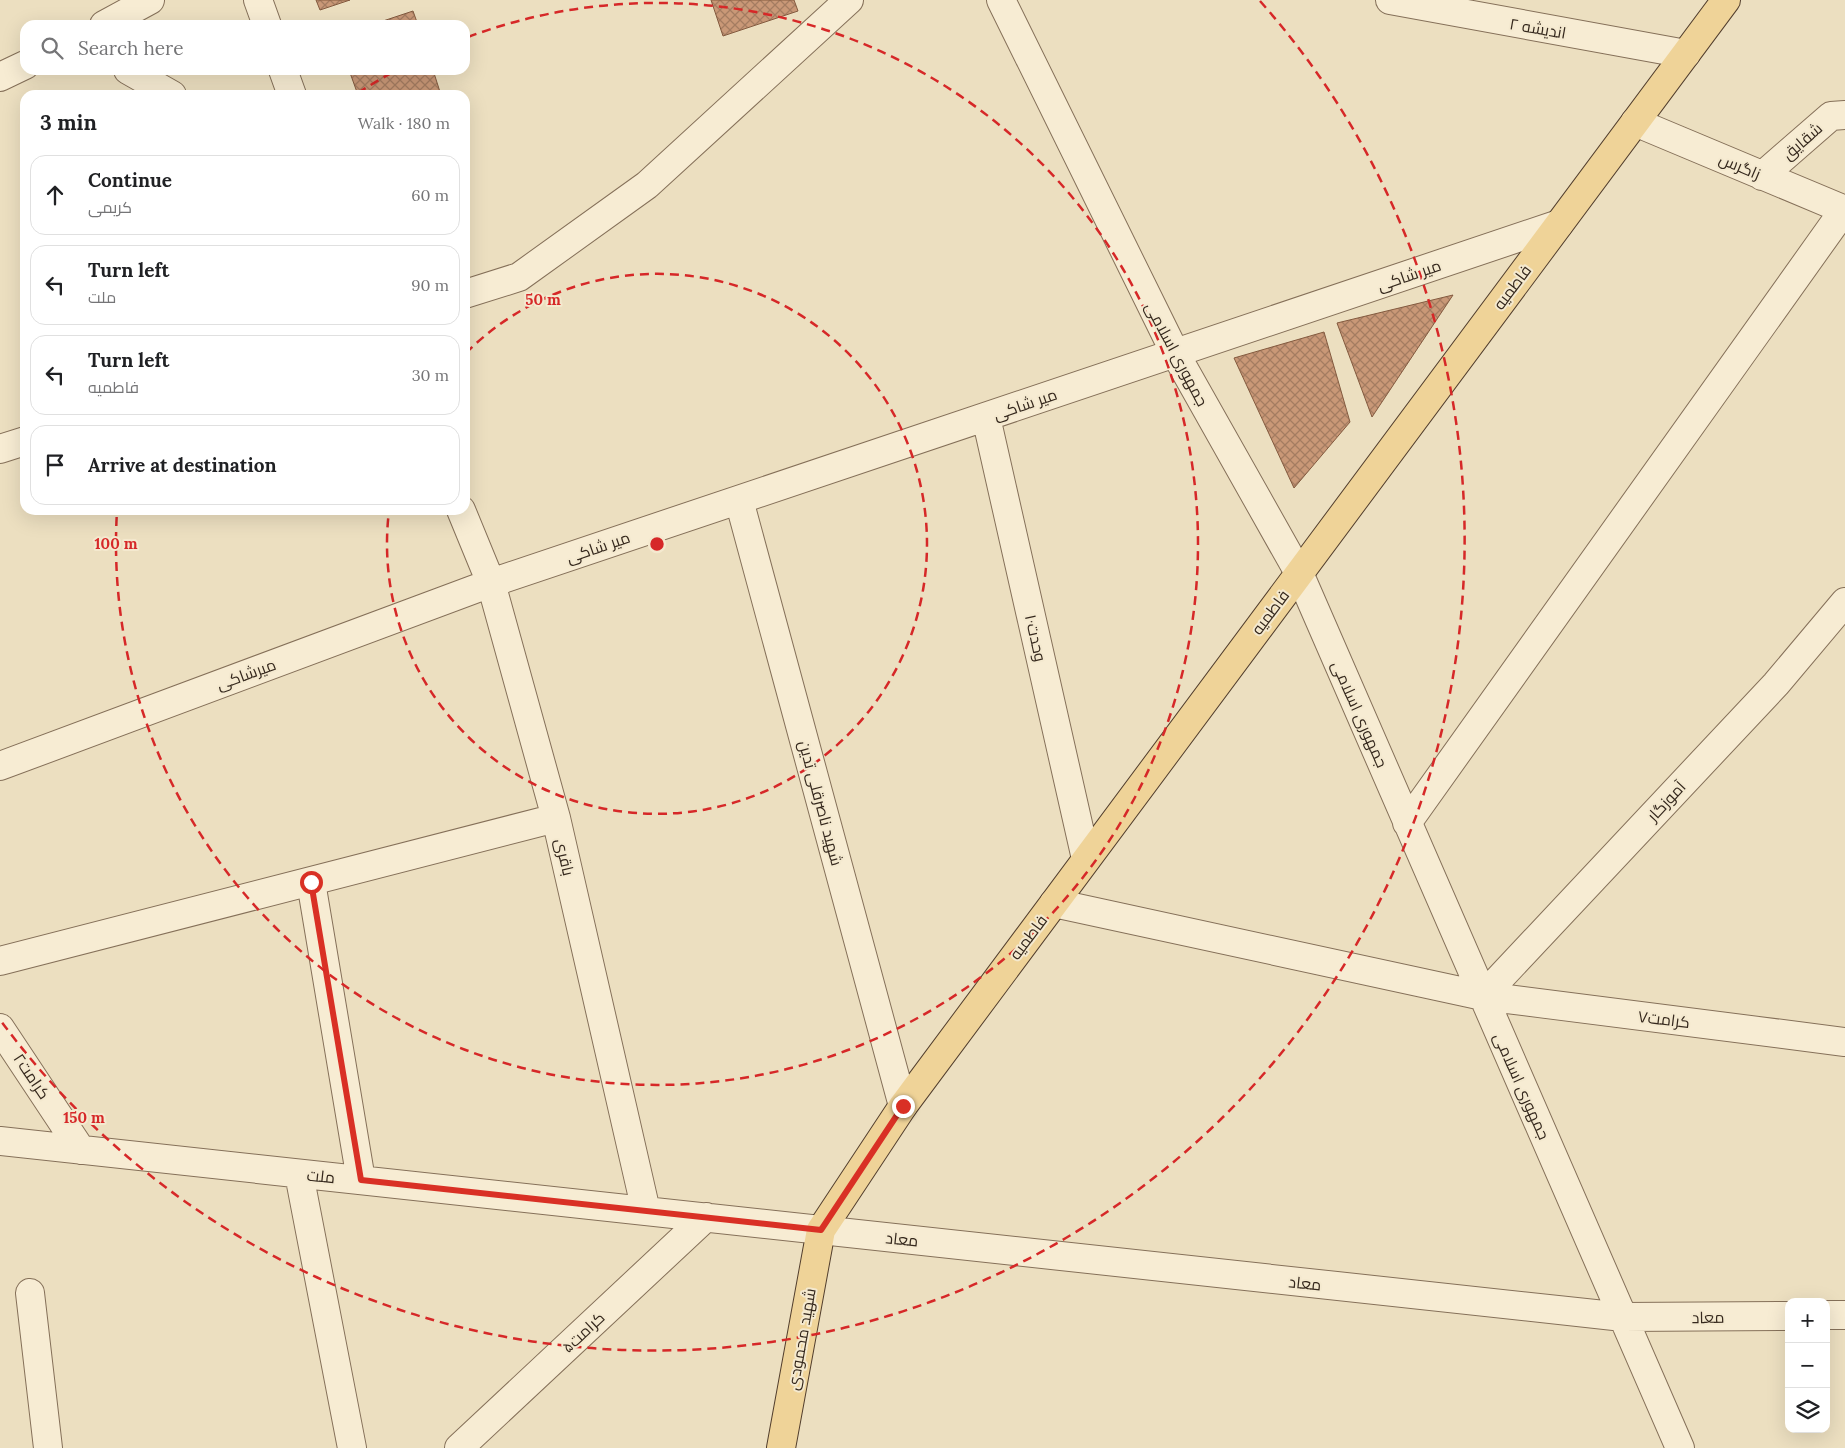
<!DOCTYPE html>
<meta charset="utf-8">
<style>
:root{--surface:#fff;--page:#f2f2f2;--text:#202124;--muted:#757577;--line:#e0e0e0}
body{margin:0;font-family:Lora,Cairo,serif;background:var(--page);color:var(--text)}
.controls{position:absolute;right:15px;bottom:15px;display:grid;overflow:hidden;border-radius:10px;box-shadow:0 5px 20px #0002}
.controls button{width:45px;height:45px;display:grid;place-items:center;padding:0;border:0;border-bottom:1px solid var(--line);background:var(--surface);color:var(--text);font:25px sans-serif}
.stop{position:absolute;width:15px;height:15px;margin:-11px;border:4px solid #d93025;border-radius:50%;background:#fff}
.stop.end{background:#d93025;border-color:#fff;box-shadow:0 1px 5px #0008}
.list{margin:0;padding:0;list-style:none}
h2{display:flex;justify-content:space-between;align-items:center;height:65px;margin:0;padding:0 20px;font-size:21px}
h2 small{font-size:16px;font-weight:400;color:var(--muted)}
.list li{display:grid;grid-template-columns:32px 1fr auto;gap:15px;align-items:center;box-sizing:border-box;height:80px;margin:0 10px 10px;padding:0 10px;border:1px solid var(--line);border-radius:15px}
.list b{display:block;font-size:19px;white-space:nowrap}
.list p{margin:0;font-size:16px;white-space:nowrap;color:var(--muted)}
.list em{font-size:16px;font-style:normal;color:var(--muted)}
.icon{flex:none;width:28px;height:28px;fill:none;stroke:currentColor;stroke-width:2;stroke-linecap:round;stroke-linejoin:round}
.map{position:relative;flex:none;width:1845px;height:1448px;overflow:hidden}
.search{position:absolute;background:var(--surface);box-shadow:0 5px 20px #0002;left:20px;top:20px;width:450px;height:55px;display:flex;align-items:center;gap:12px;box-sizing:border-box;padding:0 18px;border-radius:15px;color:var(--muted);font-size:19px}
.panel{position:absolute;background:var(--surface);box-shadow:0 5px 20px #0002;left:20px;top:90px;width:450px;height:425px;border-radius:15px}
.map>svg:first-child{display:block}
.building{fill:url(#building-cross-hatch);stroke:#835a3f}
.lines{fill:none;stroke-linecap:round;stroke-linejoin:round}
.minor-casing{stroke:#857059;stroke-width:30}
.major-casing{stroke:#523e2d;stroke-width:30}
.minor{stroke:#f7ecd3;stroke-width:28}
.major{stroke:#efd398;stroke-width:28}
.route{stroke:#d93025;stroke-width:6}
.ring{fill:none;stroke:#d62828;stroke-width:2.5;stroke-dasharray:9 6}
.labels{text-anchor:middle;stroke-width:4;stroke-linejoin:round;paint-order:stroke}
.street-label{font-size:16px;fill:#35281d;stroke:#f4e9cf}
.centre{fill:#d62828;stroke:#f4e9cf;stroke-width:2.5}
.ring-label{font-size:15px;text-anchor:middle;font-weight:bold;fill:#d62828;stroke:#f4e9cf;stroke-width:4;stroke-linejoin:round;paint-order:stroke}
</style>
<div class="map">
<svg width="1845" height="1448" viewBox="0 0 1845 1448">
<defs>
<pattern id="building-cross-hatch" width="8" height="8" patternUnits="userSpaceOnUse" patternTransform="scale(1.25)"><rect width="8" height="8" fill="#c99877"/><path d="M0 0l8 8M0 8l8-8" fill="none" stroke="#a47c61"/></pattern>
</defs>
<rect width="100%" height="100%" fill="#ecdfc0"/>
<path class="building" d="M316 0H350L320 10Z
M711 0H794L798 11 723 36Z
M413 11 418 25H371Z
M349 70H433L441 95H358Z
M1453 295 1372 417 1337 323Z
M1324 332 1350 422 1294 488 1234 358Z"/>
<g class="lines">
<g class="minor-casing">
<path id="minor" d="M258 0 267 25
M1001 0 1175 353 1299 573 1680 1448
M1390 0 1686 54
M104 25 150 0
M128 70 172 95
M283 70 292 95
M0 77 25 65
M1635 122 1845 210
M1762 176 1831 116 1845 115
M465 294 519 277 647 185 849 0
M986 417 1086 859
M0 449 25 441
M739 500 903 1106
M461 510 491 583 556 818 646 1211
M0 766 491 583 1559 224
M1407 823 1844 210
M311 882 361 1180
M1054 903 1483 996 1845 1042
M0 961 556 818
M1483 996 1776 684 1845 602
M0 1028 81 1150
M0 1141 1623 1317 1789 1316
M299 1174 352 1448
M30 1293 48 1448
M1826 1315H1845
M459 1448 706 1217"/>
</g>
<g class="major-casing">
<path id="major" d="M781 1448 821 1230 903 1106 1726 0"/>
</g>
<use href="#minor" class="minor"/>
<use href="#major" class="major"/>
</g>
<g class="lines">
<path class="route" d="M311 882 361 1180 821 1230 903 1106"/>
</g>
<g class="ring">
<path d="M466 353A270 270 0 1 1 389 511"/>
<path d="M358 93A541 541 0 0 1 395 71M468 37A541 541 0 1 1 117 511"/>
<path d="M1260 1A811 811 0 1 1 1 1021"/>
</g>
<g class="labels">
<g class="street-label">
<text transform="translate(1538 28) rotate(10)" y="6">اندیشه ۲</text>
<text transform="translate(1802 141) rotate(-41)" y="6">شقایق</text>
<text transform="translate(1740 166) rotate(23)" y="6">زاگرس</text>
<text transform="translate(1409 275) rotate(-19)" y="6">میر شاکی</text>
<text transform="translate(1512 287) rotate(-53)" y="6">فاطمیه</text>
<text transform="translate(1177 354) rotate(62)" y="6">جمهوری اسلامی</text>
<text transform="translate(1025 404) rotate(-19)" y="6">میر شاکی</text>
<text transform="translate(598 547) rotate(-19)" y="6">میر شاکی</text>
<text transform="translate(1270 612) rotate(-53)" y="6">فاطمیه</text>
<text transform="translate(1036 638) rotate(77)" y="6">وحدت۱۰</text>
<text transform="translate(246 674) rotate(-20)" y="6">میرشاکی</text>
<text transform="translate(1360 714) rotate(66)" y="6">جمهوری اسلامی</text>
<text transform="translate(1666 801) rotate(-47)" y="6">آموزگار</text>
<text transform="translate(821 803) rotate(75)" y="6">شهید ناصرقلی تدین</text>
<text transform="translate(565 857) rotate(77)" y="6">باقری</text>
<text transform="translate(1028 937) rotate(-53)" y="6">فاطمیه</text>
<text transform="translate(1664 1019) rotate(7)" y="6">کرامت۷</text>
<text transform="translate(32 1076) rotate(56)" y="6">کرامت۲</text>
<text transform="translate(1522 1086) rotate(66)" y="6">جمهوری اسلامی</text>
<text transform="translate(321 1176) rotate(6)" y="6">ملت</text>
<text transform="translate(902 1239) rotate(6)" y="6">معاد</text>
<text transform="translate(1305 1283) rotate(6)" y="6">معاد</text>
<text transform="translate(1708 1317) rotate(-1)" y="6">معاد</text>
<text transform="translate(583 1332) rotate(-43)" y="6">کرامت۵</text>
<text transform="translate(801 1339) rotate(-80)" y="6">شهید محمودی</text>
</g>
</g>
<circle cx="657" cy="544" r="8" class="centre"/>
<g class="ring-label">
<text x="543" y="305">50 m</text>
<text x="116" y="549">100 m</text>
<text x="84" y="1123">150 m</text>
</g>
</svg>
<div class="controls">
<button>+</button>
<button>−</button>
<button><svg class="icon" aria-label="layers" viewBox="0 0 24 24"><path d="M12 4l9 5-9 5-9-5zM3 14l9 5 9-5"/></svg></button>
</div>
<div class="stop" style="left:311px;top:882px"></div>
<div class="stop end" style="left:903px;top:1106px"></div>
<div class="search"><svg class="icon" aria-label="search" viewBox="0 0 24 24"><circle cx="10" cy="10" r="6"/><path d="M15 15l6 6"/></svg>Search here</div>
<section class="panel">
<h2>3 min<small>Walk · 180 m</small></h2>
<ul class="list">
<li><svg class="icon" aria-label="ahead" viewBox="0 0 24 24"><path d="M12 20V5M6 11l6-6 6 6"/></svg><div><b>Continue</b><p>کریمی</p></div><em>60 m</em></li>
<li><svg class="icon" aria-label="left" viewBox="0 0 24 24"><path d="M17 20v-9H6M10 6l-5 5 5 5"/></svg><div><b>Turn left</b><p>ملت</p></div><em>90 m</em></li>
<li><svg class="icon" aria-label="left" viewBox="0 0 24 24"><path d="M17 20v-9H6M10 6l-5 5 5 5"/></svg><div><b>Turn left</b><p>فاطمیه</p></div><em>30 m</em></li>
<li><svg class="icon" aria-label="arrive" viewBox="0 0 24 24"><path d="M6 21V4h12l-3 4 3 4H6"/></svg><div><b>Arrive at destination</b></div></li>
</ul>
</section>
</div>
